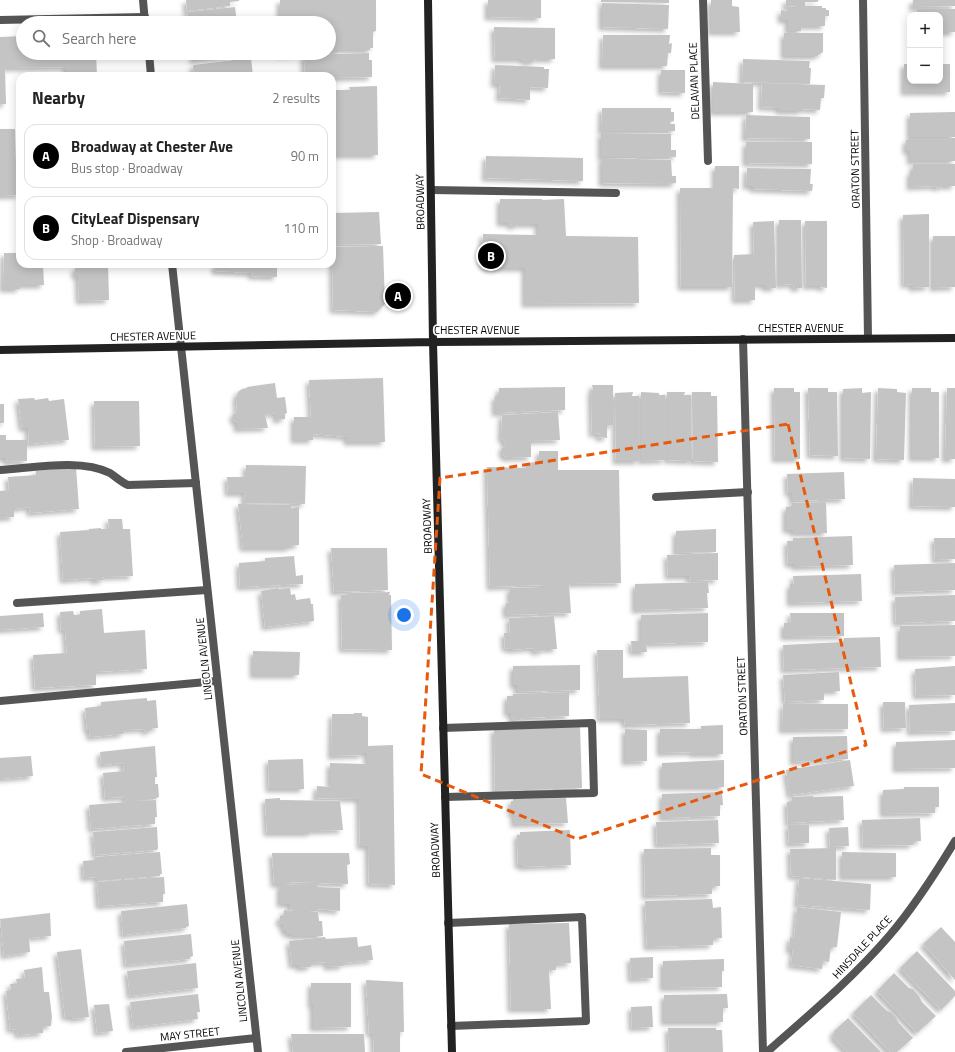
<!DOCTYPE html>
<meta charset="utf-8">
<style>
:root{--surface:#fff;--page:#f2f2f2;--text:#222;--muted:#767676;--line:#e0e0e0;--accent:#000}
body{margin:0;font-family:"Titillium Web",sans-serif;background:var(--page);color:var(--text)}
.controls{position:absolute;right:12px;top:12px;display:grid;overflow:hidden;border-radius:8px;box-shadow:0 2px 10px #0003}
.controls button{width:36px;height:36px;display:grid;place-items:center;padding:0;border:0;border-bottom:1px solid var(--line);background:var(--surface);color:var(--text);font:20px sans-serif}
.you{position:absolute;left:404px;top:615px;width:14px;height:14px;margin:-10px;border:3px solid #fff;border-radius:50%;background:#1a73e8;box-shadow:0 0 0 6px #1a73e833}
.badge{display:grid;place-items:center;width:26px;height:26px;border-radius:50%;background:var(--accent);color:#fff;font-size:13px;font-weight:700}
.pin{position:absolute;translate:-50% -50%;border:2px solid #fff;box-shadow:0 1px 4px #0006}
.list{margin:0;padding:0;list-style:none}
h2{display:flex;justify-content:space-between;align-items:center;height:52px;margin:0;padding:0 16px;font-size:17px}
h2 small{font-size:13px;font-weight:400;color:var(--muted)}
.list li{display:grid;grid-template-columns:26px 1fr auto;gap:12px;align-items:center;box-sizing:border-box;height:64px;margin:0 8px 8px;padding:0 8px;border:1px solid var(--line);border-radius:12px}
.list b{display:block;font-size:15px;white-space:nowrap}
.list p{margin:0;font-size:13px;white-space:nowrap;color:var(--muted)}
.list em{font-size:13px;font-style:normal;color:var(--muted)}
.icon{flex:none;width:22px;height:22px;fill:none;stroke:currentColor;stroke-width:2;stroke-linecap:round;stroke-linejoin:round}
.map{position:relative;flex:none;width:955px;height:1052px;overflow:hidden}
.search{position:absolute;background:var(--surface);box-shadow:0 2px 10px #0003;left:16px;top:16px;width:320px;height:44px;display:flex;align-items:center;gap:10px;box-sizing:border-box;padding:0 14px;border-radius:22px;color:var(--muted);font-size:15px}
.panel{position:absolute;background:var(--surface);box-shadow:0 2px 10px #0003;left:16px;top:72px;width:320px;height:196px;border-radius:12px}
.map>svg:first-child{display:block}
.building{fill:#c4c4c4;filter:url(#shadow)}
.lines{fill:none;stroke-linecap:round;stroke-linejoin:round}
.lane{stroke:#555;stroke-width:8}
.street{stroke:#555;stroke-width:8}
.secondary{stroke:#222;stroke-width:8}
.marked{fill:none;stroke:#e8590c;stroke-width:3;stroke-dasharray:8 5;stroke-linejoin:round}
.labels{text-anchor:middle;stroke-width:3.5;stroke-linejoin:round;paint-order:stroke}
.street-label{font-size:11px;fill:#000;stroke:#fff}
</style>
<div class="map">
<svg width="955" height="1052" viewBox="0 0 955 1052">
<defs>
<filter id="shadow"><feDropShadow dx="-3.5" dy="3.5" stdDeviation="2" flood-color="#0004"/></filter>
</defs>
<rect width="100%" height="100%" fill="#fff"/>
<path class="building" d="M186 0H239V1L230 2V6L187 11Z
M280 0H376V31L373 32V48H370V50H337V53H329V23H289V16L280 17Z
M488 0H541V18L488 17Z
M601 0H669V3L601 2Z
M711 0H732V6L739 7 740 32H711Z
M786 0H819L817 2H805V6H822V8H826V10H829V16H825V26H802L801 31H788V20H781V10L787 11V8H795V6L786 7Z
M913 0H955V6L912 7Z
M602 3 669 5 668 29 602 27Z
M235 7 237 23H189L187 12Z
M917 9H955V32H940V15H917Z
M494 27 555 28V59H537L532 62H527L521 59H495Z
M784 33H823V52L817 56H784Z
M603 35H670L669 44 672 43 671 53H668L667 66H602Z
M23 36V53H96L97 76H66V67L5 68 6 104H0V37Z
M193 53H255V54L193 60Z
M280 53H298V54L280 55Z
M369 53V60H372V77L332 78V76H305L304 55Z
M251 58 253 76H194L193 65Z
M743 59 810 61 809 68H811L810 84 742 82Z
M904 64H910V81H940V64H950V92H904Z
M495 65 544 67V69H549L548 88 530 87V100L499 98 500 84H494Z
M661 70H685V93L661 92Z
M713 82 753 84V112H713Z
M762 83 825 85 824 98H821L820 110 802 109V111H779V108L761 107Z
M377 86 378 155H332V120H338L339 119H332V90H350L349 87Z
M602 108H671V112H674V121L670 122V124H675V131H601Z
M955 112V137H910V113Z
M746 115 810 117V139L745 138Z
M0 129H15L16 165H20V195L0 196Z
M601 133 671 134V150H676V157H601Z
M909 138H955V161H910V151H906V140H909Z
M746 142H812V164L746 163Z
M486 156 583 158V181L485 178Z
M602 158 671 160 672 176H676V183L669 184 602 183Z
M913 164H955V186H942L939 188 933 186 910 187V172H913Z
M715 166H739V189L733 188 732 287H681L680 188H715Z
M747 168 811 169 810 184H813L812 191 753 189V186H746Z
M500 199H542V200L564 199 566 236 638 237 639 303 525 304V268H487L482 262 483 234 538 235V224H518L516 226H511L509 223H500Z
M379 212 381 244 332 245V213Z
M929 214V287L912 288V284L904 285 903 215Z
M779 220H801L802 288H794L793 284 779 285Z
M774 221 776 288H765V285H755V300H735L734 255 754 254 753 222Z
M805 221H827V288L820 287V286H806Z
M933 236H955V287L933 288Z
M383 246 385 304 377 312 333 310 332 247Z
M4 253H20V264H43L44 285H20V289H3Z
M79 264H108L109 300 79 301 78 276H75V268L79 267Z
M215 264H277V277L251 276 252 273 215 271Z
M383 378 385 442H347V437L313 434V440H294V417H311L309 380Z
M275 383 277 398 285 397 287 413 285 414V419L276 420V413L265 415 268 428 237 429V422L233 420V415L237 410 236 398 238 392 242 389 247 388V387Z
M592 385H613V425H607V438L598 437 599 433 592 434 591 390H593Z
M565 387V410L495 413V396H499V388Z
M774 388H794V392H800V459H775Z
M808 388H828V392H837L838 456 810 455Z
M862 388V393L871 392 870 459 843 458V389Z
M878 388 897 389V392L906 393 904 460 876 459Z
M912 388H931V392H939V458H912Z
M947 388H955V459H945Z
M633 392 632 396H639V461H616L615 393Z
M641 392 659 393V395H665V460L641 461Z
M667 392H685L684 395H691L692 461 667 460Z
M692 392H711V396H717L718 462 693 461Z
M34 398 35 400 48 398 49 401 64 399 69 440 29 444 28 428H22L18 399Z
M94 401H139L140 446 95 447Z
M0 404H4V423H0Z
M558 412 560 440 531 441V457L506 458 502 453V448L506 444 501 437 502 415Z
M0 435H6V440H27V461L7 462 6 458H0Z
M539 451H558V470H619L621 583 569 584 571 613 506 615V603L510 602V588L543 587V585L490 587 487 467 526 468 525 463 539 462Z
M246 465 306 466 305 504 244 503 245 493H228L227 477H246Z
M76 467 79 509 30 513 29 507 14 509V517L0 518V491L9 490 8 477 36 475V471Z
M844 472 845 499 792 501V493H788L787 474Z
M913 478 955 479V507L912 506Z
M826 502 827 533H793V530H786V507L792 506V503Z
M238 504 291 505V508L299 507V545L290 546V548H243Z
M108 519H122L123 529H130L133 576 103 577 104 580 94 581V578L63 580 60 532 89 530V529L101 528V529H109Z
M716 529V552L676 553V531Z
M852 536 853 565 795 567V564H788L787 541H793V538Z
M934 538H955V559L935 560Z
M331 548H387L388 590 334 592Z
M718 553V580L690 581 689 576H668L667 555Z
M294 556 296 576 303 575V584L240 587 239 563 265 561V558Z
M955 563V590L895 592 894 565Z
M861 574 862 601 790 603V584H794L793 576Z
M708 582 709 593H707L708 608 635 610V584Z
M278 588V589L290 588 291 595 295 594 296 600 310 598 311 604H313L314 621 265 627 261 591Z
M390 592 389 595H391L392 650 342 649 341 595 350 594V593Z
M955 595V621L896 623 895 597Z
M102 609 104 633 145 630 147 669 96 672V685L35 688 33 655 67 653 65 629 61 630 60 612 73 611 74 615H80V611Z
M43 613 44 627 0 630V616Z
M708 613V642L646 644 647 652H632L631 641H641V615Z
M790 613H844V636L784 637V623H791Z
M554 616 557 649H545L542 651 535 652 533 648 511 650V649L505 648 504 633H510L509 618Z
M955 625V656L900 657V626Z
M880 637 881 667 784 670 783 645 843 642 844 638Z
M597 650H623V678L688 676 690 723 625 725 624 719H600Z
M253 651 300 652 299 675H253Z
M580 665V690L517 692V685H513V666Z
M955 666V695L916 696 915 669Z
M839 672 840 691H824V700L785 702 783 675Z
M569 692V716L524 718 520 720 515 721 511 716V713H507V696H513V694Z
M147 698V701L156 700 158 728H153L152 730 147 732 143 729 125 730 123 734 90 737 89 730H87L85 708 101 706V702Z
M883 702H905L906 728 884 729Z
M955 703V731L910 732 909 705Z
M783 704H848V729L782 730Z
M354 713H362V716L368 717V746L393 745 395 885 369 884 368 846H360L359 799 316 798 317 786 330 787V763L367 764V753H362V755L331 756 332 714H354Z
M723 725V754H693L692 752 660 753V729H701V726Z
M580 727 582 788 495 791 494 729Z
M625 729 647 730V761L625 762Z
M847 736 848 759 793 762V737Z
M955 740V768L896 769V742Z
M155 746 157 777H155V784H158L159 797 156 798V799L135 801 156 800 157 817H155V824L91 829 89 805 126 802 125 797 105 798 103 773 124 771 123 763 101 765 100 752Z
M31 756 33 776 0 779V758Z
M303 759 304 789H269L268 760Z
M724 760V787H662V763Z
M850 760 854 786 790 795 786 770Z
M904 787H939V807H935V813L883 814V790L904 789Z
M722 792 723 805H720V816L662 818V794Z
M813 796V797L843 796 844 820 788 823 787 802 792 801V797Z
M280 798V800L340 801 343 830 312 831 311 833H267L265 799Z
M566 798 568 823 514 824V813L511 814V801H513V799Z
M920 818 921 841H913V845L863 846 862 820Z
M718 820 719 843 657 845 656 822Z
M788 825H809V843L789 844Z
M157 827 158 848 157 850 95 855 93 832Z
M848 827 849 846 830 847 829 828Z
M570 830 571 865 522 867V865H518L517 835H520V832Z
M711 848V855H720V886H712V894L645 896 644 849Z
M836 848V880L791 876 790 849Z
M160 852 162 874H160V876L97 881V877L84 878 83 861 95 860V857Z
M842 852 896 853V877H842Z
M272 853H349L350 864 347 865 348 884 289 882V884H274Z
M164 877 165 894H163V902L99 906 97 882Z
M799 878 871 884 870 910 797 905Z
M280 885H317V887L340 888V911L317 909V911H308L318 912 319 921H322L323 936H292V934H286V930H283V924L279 923 280 916H283L284 910 293 911 290 907V904H280Z
M712 899 713 908 721 907 722 938H713V945L647 947 645 901Z
M187 904 189 926 186 927V928L123 935 121 911Z
M797 907 841 912 837 947H831L829 962 823 961 822 969 791 965 793 950H789L790 937 794 938Z
M50 913 51 936 29 938 30 952 4 956 0 919Z
M569 923 571 963 556 964V970H549L551 1009H511L509 924Z
M941 927 955 942V980L923 944Z
M191 934 193 956 190 957V959L126 965 124 941Z
M325 937 326 939 357 937 358 947 371 945 373 960 343 963V966L327 967V962L311 963V967L299 968V965H292L289 941Z
M81 949 89 1017 73 1019 72 1017H65L57 952Z
M917 951 955 991V996L941 1010 900 968Z
M653 957V978L631 979 630 958Z
M724 959V971H722V987L663 988V961Z
M196 963 198 988 130 996 127 971Z
M42 967 44 992H49L52 1017 51 1026H43V1033L18 1035 17 1029 10 1030 6 991 11 990 10 984 17 983 16 979 25 978 24 970Z
M894 973 909 988 913 989 919 996 922 1002 936 1016 917 1033 877 991Z
M366 980 403 982 404 1032H400V1052H374L373 1032 369 1034Z
M311 983H351V1027L313 1028V1005H311Z
M198 994 200 1012H197L198 1019 133 1027 130 1002Z
M727 994 728 1008H723V1022H664V995Z
M871 995 887 1011 891 1012 896 1017 898 1022 913 1038 897 1052H890L853 1013Z
M109 1004 113 1031 97 1033 94 1005Z
M652 1006 653 1027 632 1028 631 1007Z
M848 1018 881 1052H847L833 1037 834 1036 833 1035 834 1031Z
M668 1028H716V1030H722L723 1052H669Z
M291 1034H364L365 1052H293Z"/>
<g class="lines">
<path class="lane" d="M0 20 145 17
M431 190 616 193
M0 470C32 468 81 458 110 473 116 477 121 482 128 485L196 483
M656 497 748 492
M17 603 207 590
M0 701 217 681
M443 728 592 723 594 793 445 797
M448 923 582 917 586 1021 451 1026"/>
<path class="street" d="M143 0 145 23
M703 0 708 161
M863 0 868 338
M149 53 151 76
M172 264 258 1052
M743 339 763 1052
M126 1052 256 1038
M767 1052C809 1015 852 979 889 936 914 907 935 874 955 841"/>
<path class="secondary" d="M428 0 433 342 452 1052
M0 350 433 342 955 338"/>
</g>
<path class="marked" d="M788 424 866 745 577 839 421 774 440 478Z"/>
<g class="labels">
<g class="street-label">
<text transform="translate(694 81) rotate(-92)" y="4">DELAVAN PLACE</text>
<text transform="translate(855 169) rotate(-91)" y="4">ORATON STREET</text>
<text transform="translate(420 202) rotate(-91)" y="4">BROADWAY</text>
<text x="801" y="332">CHESTER AVENUE</text>
<text x="477" y="334">CHESTER AVENUE</text>
<text transform="translate(153 336) rotate(-1)" y="4">CHESTER AVENUE</text>
<text transform="translate(427 526) rotate(-92)" y="4">BROADWAY</text>
<text transform="translate(204 659) rotate(-96)" y="4">LINCOLN AVENUE</text>
<text transform="translate(742 696) rotate(-92)" y="4">ORATON STREET</text>
<text transform="translate(435 850) rotate(-92)" y="4">BROADWAY</text>
<text transform="translate(862 947) rotate(-47)" y="4">HINSDALE PLACE</text>
<text transform="translate(239 981) rotate(-96)" y="4">LINCOLN AVENUE</text>
<text transform="translate(190 1034) rotate(-6)" y="4">MAY STREET</text>
</g>
</g>
</svg>
<div class="controls">
<button>+</button>
<button>−</button>
</div>
<div class="you"></div>
<div class="pin badge" style="left:398px;top:296px">A</div>
<div class="pin badge" style="left:491px;top:256px">B</div>
<div class="search"><svg class="icon" aria-label="search" viewBox="0 0 24 24"><circle cx="10" cy="10" r="6"/><path d="M15 15l6 6"/></svg>Search here</div>
<section class="panel">
<h2>Nearby<small>2 results</small></h2>
<ul class="list">
<li><span class="badge">A</span><div><b>Broadway at Chester Ave</b><p>Bus stop · Broadway</p></div><em>90 m</em></li>
<li><span class="badge">B</span><div><b>CityLeaf Dispensary</b><p>Shop · Broadway</p></div><em>110 m</em></li>
</ul>
</section>
</div>
